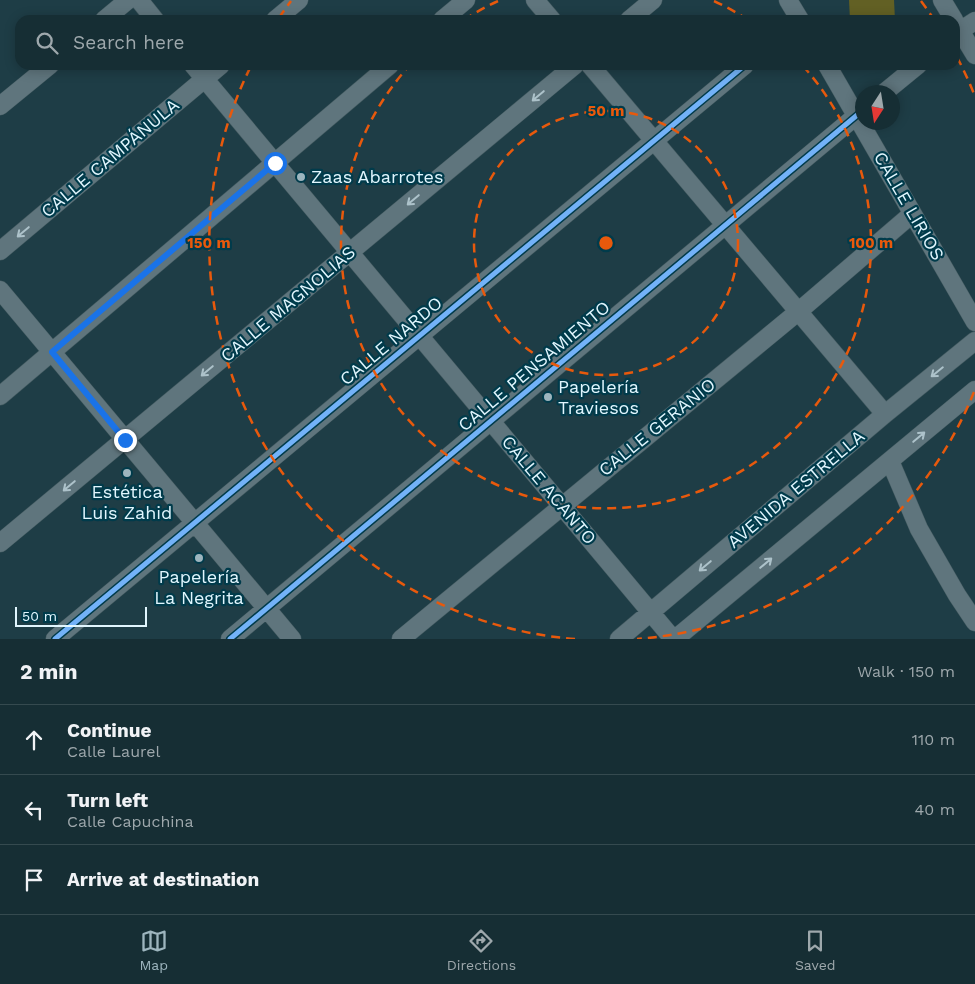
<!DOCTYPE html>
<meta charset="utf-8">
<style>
:root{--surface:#162e34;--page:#233a40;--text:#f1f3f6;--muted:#9ea8ac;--line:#354a4f;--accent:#9db5be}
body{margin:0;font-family:"Work Sans",sans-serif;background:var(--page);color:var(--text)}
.compass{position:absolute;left:855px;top:85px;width:45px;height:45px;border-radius:50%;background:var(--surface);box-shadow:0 2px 12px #0003;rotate:192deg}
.scale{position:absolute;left:15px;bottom:12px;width:132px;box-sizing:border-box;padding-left:5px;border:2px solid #e1f6fe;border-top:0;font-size:14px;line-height:18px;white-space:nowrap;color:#e1f6fe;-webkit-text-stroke:4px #003b4b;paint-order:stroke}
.stop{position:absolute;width:15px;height:15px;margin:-11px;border:4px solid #1a73e8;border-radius:50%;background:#fff}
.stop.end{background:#1a73e8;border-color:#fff;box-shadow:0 1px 5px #0008}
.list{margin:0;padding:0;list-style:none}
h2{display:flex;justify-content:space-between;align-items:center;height:65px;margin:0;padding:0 20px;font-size:21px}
h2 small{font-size:16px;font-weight:400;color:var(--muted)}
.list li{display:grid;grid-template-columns:32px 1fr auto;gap:15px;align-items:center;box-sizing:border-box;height:70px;padding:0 20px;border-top:1px solid var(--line)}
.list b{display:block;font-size:19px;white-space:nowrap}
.list p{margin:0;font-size:16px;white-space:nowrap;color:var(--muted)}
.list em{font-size:16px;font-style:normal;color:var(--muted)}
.icon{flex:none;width:28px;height:28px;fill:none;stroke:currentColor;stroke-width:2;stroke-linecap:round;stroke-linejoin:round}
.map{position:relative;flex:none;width:975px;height:639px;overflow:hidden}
.search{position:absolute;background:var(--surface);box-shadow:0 2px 12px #0003;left:15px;right:15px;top:15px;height:55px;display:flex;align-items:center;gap:12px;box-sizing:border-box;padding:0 18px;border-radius:15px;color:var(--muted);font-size:19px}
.sheet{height:275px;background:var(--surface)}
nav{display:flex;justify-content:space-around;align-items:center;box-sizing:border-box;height:70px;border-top:1px solid var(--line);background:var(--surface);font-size:14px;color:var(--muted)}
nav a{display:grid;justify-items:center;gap:2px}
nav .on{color:var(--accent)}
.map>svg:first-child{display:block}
.green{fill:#626024}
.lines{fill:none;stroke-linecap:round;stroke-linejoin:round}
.minor-casing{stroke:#435a60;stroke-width:19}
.minor{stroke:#5f757d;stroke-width:18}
.cycleway-casing{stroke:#003b4b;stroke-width:8}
.cycleway{stroke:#73b2f8;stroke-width:5}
.oneway{stroke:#adc2ca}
.route{stroke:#1a73e8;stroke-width:6}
.ring{fill:none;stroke:#e8590c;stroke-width:2.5;stroke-dasharray:9 6}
.poi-dot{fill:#9db5be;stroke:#003b4b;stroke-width:2}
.labels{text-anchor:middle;stroke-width:4.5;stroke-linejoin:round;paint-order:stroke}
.street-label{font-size:18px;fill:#e1f6fe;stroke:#003b4b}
.poi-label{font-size:18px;fill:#e1f6fe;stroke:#003b4b;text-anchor:start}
.centre{fill:#e8590c;stroke:#003b4b;stroke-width:2.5}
.ring-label{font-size:15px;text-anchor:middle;font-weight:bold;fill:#e8590c;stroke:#003b4b;stroke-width:4.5;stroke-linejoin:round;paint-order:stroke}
</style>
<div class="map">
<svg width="975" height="639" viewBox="0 0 975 639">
<rect width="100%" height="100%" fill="#1e3d46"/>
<path class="green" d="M849 0H894L895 20H850Z"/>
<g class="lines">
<g class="minor-casing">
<path id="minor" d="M139 0 155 20
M535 0 552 20
M788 0 800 20
M942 0 954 20
M104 20 128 0
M275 20 299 0
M442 20 466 0
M629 20 653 0
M955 22 975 55
M955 34 975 21
M193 65 673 639
M590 65 885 414
M827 65 975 322
M885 92 918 65
M0 106 50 65
M0 251 221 65
M0 290 292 639
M0 396 390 65
M890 461 919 529 957 595 975 622
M0 543 575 65
M55 639 745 65
M230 639 862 111
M401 639 799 311 912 214
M619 639 885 414 975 341
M675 639 975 390"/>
</g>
<use href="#minor" class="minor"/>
<g class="cycleway-casing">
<path id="cycleway" d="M55 639 745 65
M230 639 862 111"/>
</g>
<use href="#cycleway" class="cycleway"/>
</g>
<defs><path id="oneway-shaft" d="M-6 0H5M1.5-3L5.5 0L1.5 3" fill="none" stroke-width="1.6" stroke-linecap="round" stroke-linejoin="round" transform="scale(1.25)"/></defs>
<g class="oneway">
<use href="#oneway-shaft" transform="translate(538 96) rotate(140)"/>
<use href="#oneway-shaft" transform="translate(413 200) rotate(140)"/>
<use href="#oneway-shaft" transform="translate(23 232) rotate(140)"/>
<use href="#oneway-shaft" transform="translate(207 371) rotate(140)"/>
<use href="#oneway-shaft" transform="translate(937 372) rotate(141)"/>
<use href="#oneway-shaft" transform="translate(919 437) rotate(-40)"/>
<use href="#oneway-shaft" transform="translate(69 486) rotate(140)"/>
<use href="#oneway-shaft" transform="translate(766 563) rotate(-40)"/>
<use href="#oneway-shaft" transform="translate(705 566) rotate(140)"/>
</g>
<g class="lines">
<path class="route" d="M125 440 52 352 275 163"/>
</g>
<g class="ring">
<circle cx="606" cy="243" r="132"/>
<path d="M464 20A265 265 0 0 1 498 1M714 1A265 265 0 0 1 748 20M803 66A265 265 0 1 1 409 66"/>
<path d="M974 392A397 397 0 0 1 637 639M575 639A397 397 0 0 1 251 66M279 18A397 397 0 0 1 291 1M921 1A397 397 0 0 1 933 18M957 57A397 397 0 0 1 974 94"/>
</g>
<g class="poi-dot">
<circle cx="301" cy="177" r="5"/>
<circle cx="548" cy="397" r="5"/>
<circle cx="127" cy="473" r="5"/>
<circle cx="199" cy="558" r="5"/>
</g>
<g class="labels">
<g class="street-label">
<text transform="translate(110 158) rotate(-40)" y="6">CALLE CAMPÁNULA</text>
<text transform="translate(909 206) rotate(60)" y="6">CALLE LIRIOS</text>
<text transform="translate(288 304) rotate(-40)" y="6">CALLE MAGNOLIAS</text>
<text transform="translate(391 341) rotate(-40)" y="6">CALLE NARDO</text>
<text transform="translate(534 366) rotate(-40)" y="6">CALLE PENSAMIENTO</text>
<text transform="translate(657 427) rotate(-39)" y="6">CALLE GERANIO</text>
<text transform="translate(796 489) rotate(-40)" y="6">AVENIDA ESTRELLA</text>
<text transform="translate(549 490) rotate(50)" y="6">CALLE ACANTO</text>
</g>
<g class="poi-label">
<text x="311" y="183">Zaas Abarrotes</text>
<text x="558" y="393">Papelería<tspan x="558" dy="21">Traviesos</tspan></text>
<text x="127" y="498" text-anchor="middle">Estética<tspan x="127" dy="21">Luis Zahid</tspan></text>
<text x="199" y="583" text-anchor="middle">Papelería<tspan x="199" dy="21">La Negrita</tspan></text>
</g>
</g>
<circle cx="606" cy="243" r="8" class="centre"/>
<g class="ring-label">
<text x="606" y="116">50 m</text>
<text x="871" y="248">100 m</text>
<text x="209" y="248">150 m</text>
</g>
</svg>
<svg class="compass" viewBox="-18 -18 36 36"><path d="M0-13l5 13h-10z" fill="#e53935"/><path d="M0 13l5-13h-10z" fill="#9ea8ac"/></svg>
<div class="scale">50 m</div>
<div class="stop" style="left:275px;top:163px"></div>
<div class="stop end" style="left:125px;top:440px"></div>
<div class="search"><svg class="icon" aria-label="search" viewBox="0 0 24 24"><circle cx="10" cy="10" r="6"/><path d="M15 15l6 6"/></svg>Search here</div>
</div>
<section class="sheet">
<h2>2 min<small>Walk · 150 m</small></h2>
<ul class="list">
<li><svg class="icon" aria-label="ahead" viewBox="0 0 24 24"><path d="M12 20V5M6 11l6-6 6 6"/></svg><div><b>Continue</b><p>Calle Laurel</p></div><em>110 m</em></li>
<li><svg class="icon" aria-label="left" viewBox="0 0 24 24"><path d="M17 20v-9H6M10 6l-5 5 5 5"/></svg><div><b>Turn left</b><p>Calle Capuchina</p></div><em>40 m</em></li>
<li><svg class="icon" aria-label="arrive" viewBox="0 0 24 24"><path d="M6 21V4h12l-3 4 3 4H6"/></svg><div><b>Arrive at destination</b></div></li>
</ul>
</section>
<nav>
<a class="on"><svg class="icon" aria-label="map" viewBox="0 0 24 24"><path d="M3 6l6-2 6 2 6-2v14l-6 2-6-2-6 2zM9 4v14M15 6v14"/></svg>Map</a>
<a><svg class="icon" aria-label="directions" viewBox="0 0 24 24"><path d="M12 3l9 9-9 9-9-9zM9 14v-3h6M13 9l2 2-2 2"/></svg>Directions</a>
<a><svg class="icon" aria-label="saved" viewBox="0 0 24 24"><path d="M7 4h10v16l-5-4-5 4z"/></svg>Saved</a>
</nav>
